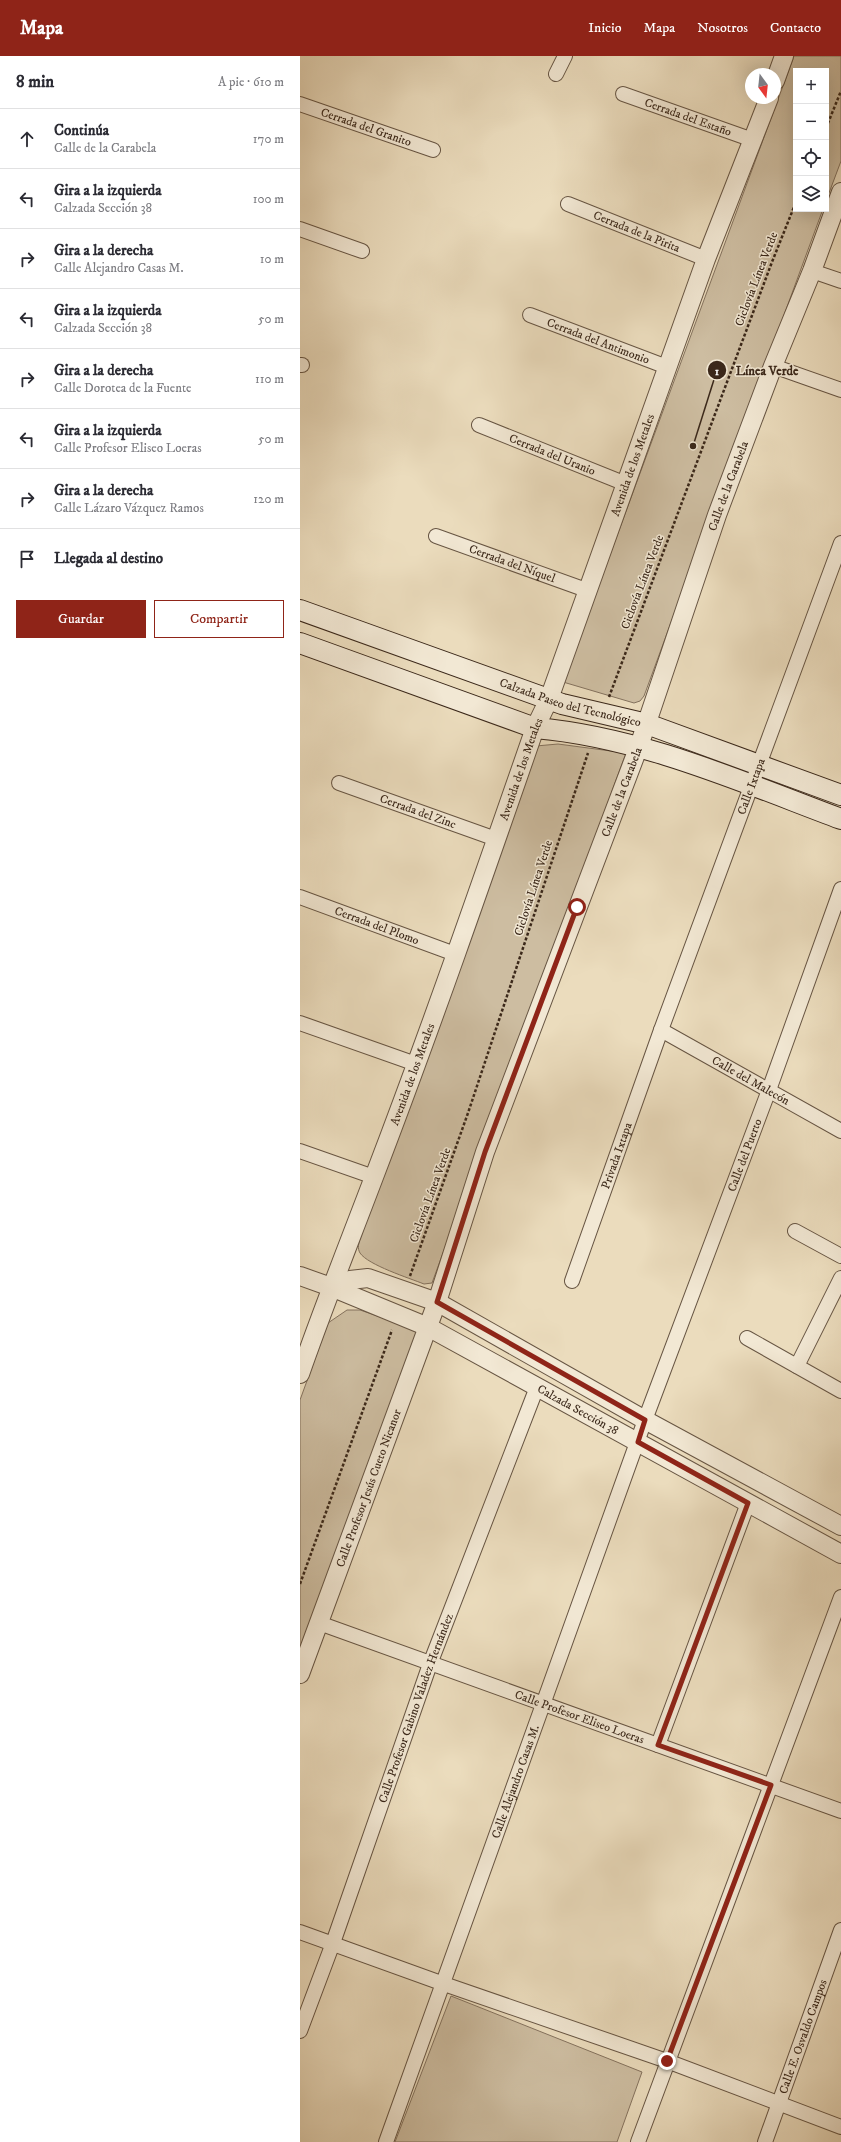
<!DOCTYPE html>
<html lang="es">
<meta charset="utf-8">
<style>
:root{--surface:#fff;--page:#f2f2f3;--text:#2b2b33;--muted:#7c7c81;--line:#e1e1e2;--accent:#8f2418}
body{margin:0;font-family:"IM FELL DW Pica",serif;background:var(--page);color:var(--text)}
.controls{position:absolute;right:12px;top:12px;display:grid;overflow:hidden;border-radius:0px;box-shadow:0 4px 16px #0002}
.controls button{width:36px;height:36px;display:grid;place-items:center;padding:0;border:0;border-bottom:1px solid var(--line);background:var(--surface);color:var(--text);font:20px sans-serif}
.compass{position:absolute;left:445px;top:12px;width:36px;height:36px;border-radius:50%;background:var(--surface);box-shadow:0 4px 16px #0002;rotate:165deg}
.stop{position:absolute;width:12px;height:12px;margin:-9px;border:3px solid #8f2418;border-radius:50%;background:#fff}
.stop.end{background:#8f2418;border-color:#fff;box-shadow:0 1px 4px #0008}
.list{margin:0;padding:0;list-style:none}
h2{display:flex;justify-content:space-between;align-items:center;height:52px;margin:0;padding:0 16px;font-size:17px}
h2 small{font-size:13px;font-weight:400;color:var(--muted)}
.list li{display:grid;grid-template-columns:26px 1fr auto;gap:12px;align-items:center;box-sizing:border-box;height:60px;padding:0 16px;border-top:1px solid var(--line)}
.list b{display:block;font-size:15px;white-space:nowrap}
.list p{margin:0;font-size:13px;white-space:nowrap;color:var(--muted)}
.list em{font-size:13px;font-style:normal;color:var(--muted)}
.actions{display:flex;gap:8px;padding:12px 16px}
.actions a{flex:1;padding:9px 0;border:1px solid var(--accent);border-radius:0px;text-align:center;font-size:14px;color:var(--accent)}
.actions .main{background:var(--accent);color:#fff}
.icon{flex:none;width:22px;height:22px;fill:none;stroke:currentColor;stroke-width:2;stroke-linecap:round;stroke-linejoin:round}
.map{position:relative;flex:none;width:541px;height:2086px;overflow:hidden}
header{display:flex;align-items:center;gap:24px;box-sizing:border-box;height:56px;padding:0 20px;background:var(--accent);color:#fff}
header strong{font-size:19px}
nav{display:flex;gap:22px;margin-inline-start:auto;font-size:14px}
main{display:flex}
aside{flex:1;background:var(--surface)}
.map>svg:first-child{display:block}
.green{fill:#cdbda1;stroke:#84725e}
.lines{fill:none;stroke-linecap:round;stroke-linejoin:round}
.minor-casing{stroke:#675543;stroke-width:16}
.tertiary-casing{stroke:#675543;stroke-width:20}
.secondary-casing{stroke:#3b281a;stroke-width:22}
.path{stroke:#3b281a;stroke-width:2.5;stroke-dasharray:3 2;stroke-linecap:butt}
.minor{stroke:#f2e8d4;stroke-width:14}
.tertiary{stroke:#f2e8d4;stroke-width:18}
.secondary{stroke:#f2e8d4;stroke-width:20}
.route{stroke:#8f2418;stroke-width:5}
.labels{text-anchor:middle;stroke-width:3;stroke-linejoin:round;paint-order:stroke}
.street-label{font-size:12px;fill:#3b281a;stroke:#f2e8d4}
.leader{fill:none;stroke:#3b281a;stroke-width:1.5}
.callout-dot{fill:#3b281a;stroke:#f2e8d4;stroke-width:1.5}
.mark-label{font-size:12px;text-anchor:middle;font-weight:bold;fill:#fff}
.callout-label{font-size:13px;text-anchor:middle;font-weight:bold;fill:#3b281a;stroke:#f2e8d4;stroke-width:3;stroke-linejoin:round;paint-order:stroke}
</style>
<header>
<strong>Mapa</strong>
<nav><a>Inicio</a><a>Mapa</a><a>Nosotros</a><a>Contacto</a></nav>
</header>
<main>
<aside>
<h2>8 min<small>A pie · 610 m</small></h2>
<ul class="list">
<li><svg class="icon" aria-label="ahead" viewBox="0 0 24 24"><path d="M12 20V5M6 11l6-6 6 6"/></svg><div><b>Continúa</b><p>Calle de la Carabela</p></div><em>170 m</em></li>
<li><svg class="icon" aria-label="left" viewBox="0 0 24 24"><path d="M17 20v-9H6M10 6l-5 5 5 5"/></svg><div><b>Gira a la izquierda</b><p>Calzada Sección 38</p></div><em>100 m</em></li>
<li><svg class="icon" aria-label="right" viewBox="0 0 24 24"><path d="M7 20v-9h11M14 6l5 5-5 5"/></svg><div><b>Gira a la derecha</b><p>Calle Alejandro Casas M.</p></div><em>10 m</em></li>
<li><svg class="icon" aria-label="left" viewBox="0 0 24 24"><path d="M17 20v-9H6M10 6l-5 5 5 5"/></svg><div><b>Gira a la izquierda</b><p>Calzada Sección 38</p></div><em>50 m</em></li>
<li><svg class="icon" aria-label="right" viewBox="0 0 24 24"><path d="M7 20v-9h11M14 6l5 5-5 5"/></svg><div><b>Gira a la derecha</b><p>Calle Dorotea de la Fuente</p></div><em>110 m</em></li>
<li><svg class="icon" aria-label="left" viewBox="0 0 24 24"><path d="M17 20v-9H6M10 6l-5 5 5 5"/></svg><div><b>Gira a la izquierda</b><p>Calle Profesor Eliseo Loeras</p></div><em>50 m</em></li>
<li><svg class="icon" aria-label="right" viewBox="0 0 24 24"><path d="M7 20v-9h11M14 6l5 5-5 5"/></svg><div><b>Gira a la derecha</b><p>Calle Lázaro Vázquez Ramos</p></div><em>120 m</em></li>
<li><svg class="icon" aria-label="arrive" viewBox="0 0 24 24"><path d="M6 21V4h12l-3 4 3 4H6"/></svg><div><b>Llegada al destino</b></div></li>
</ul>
<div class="actions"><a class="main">Guardar</a><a>Compartir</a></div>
</aside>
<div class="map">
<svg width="541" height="2086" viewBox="0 0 541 2086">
<rect width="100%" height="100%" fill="#ebdcbd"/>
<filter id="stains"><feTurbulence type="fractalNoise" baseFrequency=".005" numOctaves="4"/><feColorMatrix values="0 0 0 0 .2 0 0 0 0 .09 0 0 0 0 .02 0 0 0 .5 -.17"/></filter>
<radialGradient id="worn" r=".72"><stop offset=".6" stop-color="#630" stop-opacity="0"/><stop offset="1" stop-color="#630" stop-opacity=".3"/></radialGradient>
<path class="green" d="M494 0H541V105L526 145V15H496V153H523L344 640 340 645 334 647 263 626Z
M258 688 326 697 132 1227 124 1228C109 1222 68 1209 60 1197 57 1192 59 1187 60 1182L236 690Z
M47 1254H60L121 1275 0 1603V1344L28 1267Z
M151 1940 342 2016 317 2086H95Z"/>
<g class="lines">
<g class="minor-casing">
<g id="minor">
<path d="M256 18 265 0"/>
<path id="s1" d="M323 38 453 84"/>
<path id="s2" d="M0 48 133 94"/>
<path id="s3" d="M268 148 406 203"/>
<path d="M0 173 62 195"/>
<path d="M512 215 541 225"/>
<path id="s4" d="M230 259 367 311"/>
<path d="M0 309H2"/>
<path d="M473 310 541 334"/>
<path id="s5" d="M179 369 326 428"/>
<path id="s6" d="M136 480 289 535"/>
<path id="s7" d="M39 727 196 783"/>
<path id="s8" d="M0 841 155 898"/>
<path d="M0 967 116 1008"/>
<path id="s9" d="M361 974 541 1075"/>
<path d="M0 1095 74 1121"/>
<path d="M495 1175 541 1200"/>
<path id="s10" d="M272 1225 361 974 541 487"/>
<path d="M447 1282 541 1335"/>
<path d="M497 1310 541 1222"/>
<path id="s11" d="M19 1567 541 1755"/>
<path d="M358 1689 448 1447"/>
<path d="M0 1876 144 1928 367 2005 541 2071"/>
<path id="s12" d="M0 1975 33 1887 130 1608 237 1331"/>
<path id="s13" d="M86 2086 345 1364 469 1034 541 833"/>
<path d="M338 2086 541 1541"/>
<path id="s14" d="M465 2086 541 1874"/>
</g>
</g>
<g class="tertiary-casing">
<g id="tertiary">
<path d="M475 25 484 0"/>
<path id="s15" d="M0 1220 31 1231 128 1271 541 1498"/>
<path d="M31 1231 50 1224 68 1222 137 1246 345 1364 541 1470"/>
<path id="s16" d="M0 1318C23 1252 49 1187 74 1121 131 972 183 822 235 672L249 643 406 203 469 42"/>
<path id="s17" d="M0 1618 137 1246 185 1096 339 690 417 459 473 310 512 215 541 136"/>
</g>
</g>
<g class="secondary-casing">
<g id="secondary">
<path id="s18" d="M0 554 262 648 347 668 541 739"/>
<path d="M0 587 235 672C341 681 442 726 541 763"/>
</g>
</g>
<path class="path" d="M526 72 541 35
M309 641 472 206 496 146
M110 1220 168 1057 288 697
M0 1528 92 1274"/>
<use href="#minor" class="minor"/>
<use href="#tertiary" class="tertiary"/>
<use href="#secondary" class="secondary"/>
</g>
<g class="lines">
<path class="route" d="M277 851 185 1096 137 1246 345 1364 338 1386 448 1447 358 1689 471 1729 367 2005"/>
</g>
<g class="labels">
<g class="street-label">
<text dy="4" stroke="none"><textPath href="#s1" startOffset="69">Cerrada del Estaño</textPath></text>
<text dy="4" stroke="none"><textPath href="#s2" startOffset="70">Cerrada del Granito</textPath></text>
<text dy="4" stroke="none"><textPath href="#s3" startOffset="74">Cerrada de la Pirita</textPath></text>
<text transform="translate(456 223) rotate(-69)" y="4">Ciclovía Línea Verde</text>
<text dy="4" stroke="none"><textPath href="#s4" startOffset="73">Cerrada del Antimonio</textPath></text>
<text dy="4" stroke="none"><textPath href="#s5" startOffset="79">Cerrada del Uranio</textPath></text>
<text dy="4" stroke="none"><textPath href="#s16" startOffset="968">Avenida de los Metales</textPath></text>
<text dy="4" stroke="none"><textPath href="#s17" startOffset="1263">Calle de la Carabela</textPath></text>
<text dy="4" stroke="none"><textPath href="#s6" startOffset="81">Cerrada del Níquel</textPath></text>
<text transform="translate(342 526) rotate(-69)" y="4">Ciclovía Línea Verde</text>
<text dy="4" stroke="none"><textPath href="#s18" startOffset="286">Calzada Paseo del Tecnológico</textPath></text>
<text dy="4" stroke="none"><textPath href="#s16" startOffset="644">Avenida de los Metales</textPath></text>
<text dy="4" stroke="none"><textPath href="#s10" startOffset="526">Calle Ixtapa</textPath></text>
<text dy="4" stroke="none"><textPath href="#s17" startOffset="939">Calle de la Carabela</textPath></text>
<text dy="4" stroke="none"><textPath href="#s7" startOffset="84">Cerrada del Zinc</textPath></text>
<text transform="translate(233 832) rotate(-72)" y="4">Ciclovía Línea Verde</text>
<text dy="4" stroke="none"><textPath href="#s8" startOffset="82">Cerrada del Plomo</textPath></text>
<text dy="4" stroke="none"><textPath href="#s16" startOffset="320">Avenida de los Metales</textPath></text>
<text dy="4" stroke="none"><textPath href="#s9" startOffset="103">Calle del Malecón</textPath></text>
<text dy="4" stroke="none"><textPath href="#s13" startOffset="1050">Calle del Puerto</textPath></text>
<text dy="4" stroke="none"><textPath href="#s10" startOffset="133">Privada Ixtapa</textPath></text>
<text transform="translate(130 1139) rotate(-70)" y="4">Ciclovía Línea Verde</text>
<text dy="4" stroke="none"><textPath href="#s15" startOffset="309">Calzada Sección 38</textPath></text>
<text dy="4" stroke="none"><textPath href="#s17" startOffset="198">Calle Profesor Jesús Cueto Nicanor</textPath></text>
<text dy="4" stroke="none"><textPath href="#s12" startOffset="343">Calle Profesor Gabino Valadez Hernández</textPath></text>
<text dy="4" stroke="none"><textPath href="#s11" startOffset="277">Calle Profesor Eliseo Loeras</textPath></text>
<text dy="4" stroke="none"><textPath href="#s13" startOffset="383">Calle Alejandro Casas M.</textPath></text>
<text dy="4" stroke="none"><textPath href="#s14" startOffset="112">Calle E. Osvaldo Campos</textPath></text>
</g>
</g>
<path class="leader" d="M393 390L417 314"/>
<g class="callout-dot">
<circle cx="393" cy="390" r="4"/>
<circle cx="417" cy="314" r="10"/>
</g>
<g class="mark-label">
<text x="417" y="319">1</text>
</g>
<g class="callout-label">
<text x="467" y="319">Línea Verde</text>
</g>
<rect width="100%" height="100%" filter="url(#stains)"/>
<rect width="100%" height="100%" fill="url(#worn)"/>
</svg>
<div class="controls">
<button>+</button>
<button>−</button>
<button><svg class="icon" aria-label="locate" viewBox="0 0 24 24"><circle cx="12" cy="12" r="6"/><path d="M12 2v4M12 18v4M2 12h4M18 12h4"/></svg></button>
<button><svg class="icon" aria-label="layers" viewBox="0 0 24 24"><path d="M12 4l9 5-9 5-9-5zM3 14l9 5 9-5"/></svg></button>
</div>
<svg class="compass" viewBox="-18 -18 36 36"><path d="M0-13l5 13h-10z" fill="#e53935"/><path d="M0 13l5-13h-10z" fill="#7c7c81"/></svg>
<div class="stop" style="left:277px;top:851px"></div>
<div class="stop end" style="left:367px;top:2005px"></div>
</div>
</main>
